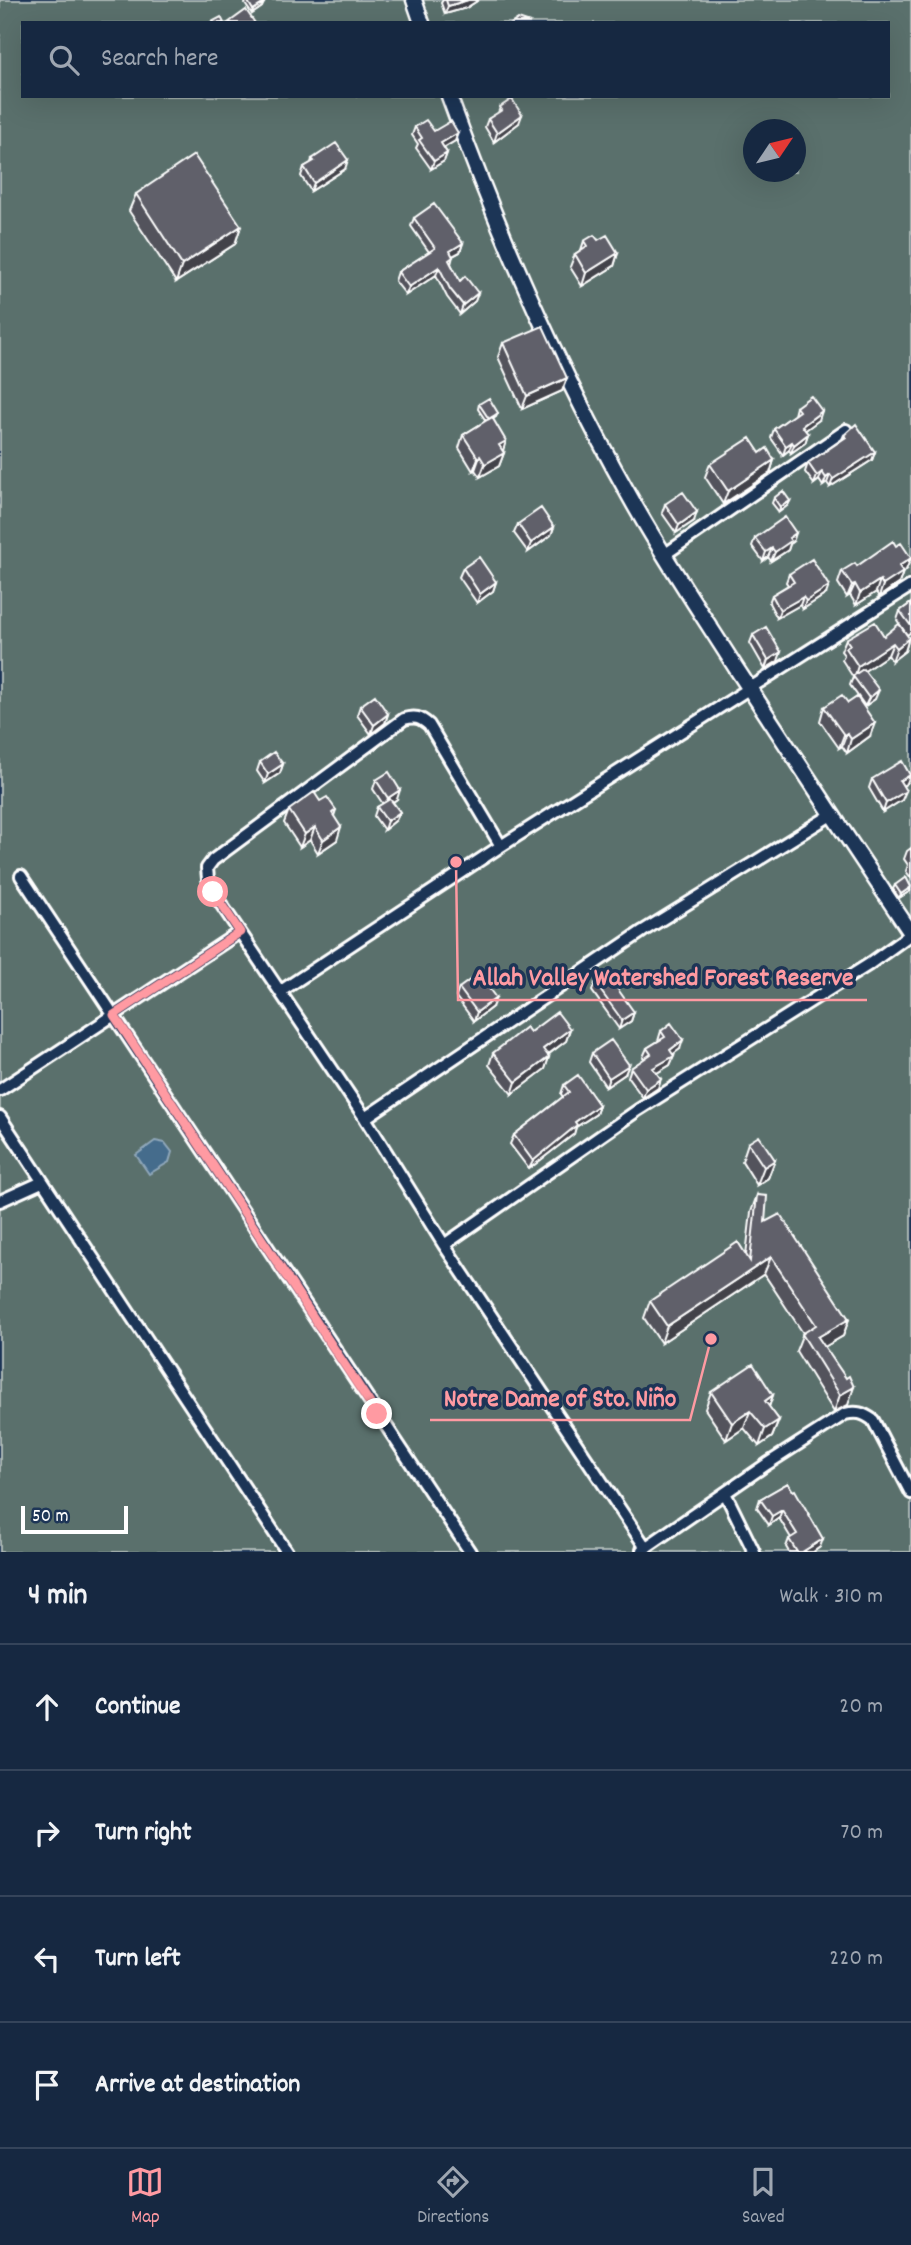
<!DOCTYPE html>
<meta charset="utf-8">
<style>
:root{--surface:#162841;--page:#1f3048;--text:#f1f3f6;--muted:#9ea6b1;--line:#35445a;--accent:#ff9aa2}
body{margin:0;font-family:Dekko,sans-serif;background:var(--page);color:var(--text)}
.compass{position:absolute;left:743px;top:119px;width:63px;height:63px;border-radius:50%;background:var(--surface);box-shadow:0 7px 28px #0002;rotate:55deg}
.scale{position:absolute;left:21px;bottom:18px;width:107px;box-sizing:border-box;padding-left:7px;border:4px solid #fff;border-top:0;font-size:19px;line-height:24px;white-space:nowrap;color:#fff;-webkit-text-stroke:5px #1d3557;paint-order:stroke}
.stop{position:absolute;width:21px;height:21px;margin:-16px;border:5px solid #ff9aa2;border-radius:50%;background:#fff}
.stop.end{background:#ff9aa2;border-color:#fff;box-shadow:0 2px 7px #0008}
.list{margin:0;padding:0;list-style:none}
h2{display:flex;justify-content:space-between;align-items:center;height:91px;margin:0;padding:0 28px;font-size:30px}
h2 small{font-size:23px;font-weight:400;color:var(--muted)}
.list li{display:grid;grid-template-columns:46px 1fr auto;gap:21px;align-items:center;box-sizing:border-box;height:126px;padding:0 28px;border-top:2px solid var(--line)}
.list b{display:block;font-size:26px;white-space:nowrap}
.list em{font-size:23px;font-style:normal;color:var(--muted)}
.icon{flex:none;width:38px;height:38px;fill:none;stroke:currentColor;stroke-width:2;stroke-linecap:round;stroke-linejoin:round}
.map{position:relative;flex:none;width:911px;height:1552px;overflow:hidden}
.search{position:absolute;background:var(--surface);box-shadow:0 7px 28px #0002;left:21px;right:21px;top:21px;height:77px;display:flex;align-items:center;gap:18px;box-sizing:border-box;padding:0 24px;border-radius:0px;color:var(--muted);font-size:26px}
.sheet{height:595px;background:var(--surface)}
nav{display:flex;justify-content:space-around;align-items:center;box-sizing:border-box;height:98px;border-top:2px solid var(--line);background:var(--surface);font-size:19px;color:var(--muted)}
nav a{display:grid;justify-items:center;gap:4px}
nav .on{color:var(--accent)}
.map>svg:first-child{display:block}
.green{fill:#5a706c;stroke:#acb8b6;stroke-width:2;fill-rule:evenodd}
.water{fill:#446c8c;stroke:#8fa7ba;stroke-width:2}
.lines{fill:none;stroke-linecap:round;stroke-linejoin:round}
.minor-casing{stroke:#fff;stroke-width:16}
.tertiary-casing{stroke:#fff;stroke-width:19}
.minor{stroke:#1d3557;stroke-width:10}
.tertiary{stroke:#1d3557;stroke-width:14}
.wall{fill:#53535b;stroke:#fff;stroke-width:2}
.shaded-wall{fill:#43434a;stroke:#fff;stroke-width:2}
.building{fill:#60606a;stroke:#fff;stroke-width:2}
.route{stroke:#ff9aa2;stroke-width:9}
.leader{fill:none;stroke:#ff9aa2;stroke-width:2.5}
.callout-dot{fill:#ff9aa2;stroke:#1d3557;stroke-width:2.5}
.callout-label{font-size:26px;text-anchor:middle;font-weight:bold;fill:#ff9aa2;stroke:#1d3557;stroke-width:7;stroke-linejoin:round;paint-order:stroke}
</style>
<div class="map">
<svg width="911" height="1552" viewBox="0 0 911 1552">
<rect width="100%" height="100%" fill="#1d3557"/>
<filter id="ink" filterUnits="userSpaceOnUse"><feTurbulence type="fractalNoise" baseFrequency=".0143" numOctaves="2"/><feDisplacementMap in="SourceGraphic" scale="14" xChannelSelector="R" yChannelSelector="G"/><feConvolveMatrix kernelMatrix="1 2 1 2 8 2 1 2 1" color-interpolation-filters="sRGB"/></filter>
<g filter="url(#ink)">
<path class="green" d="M0 0H911V1552H0ZM23 23H888V96H23ZM754 130H796V172H754Z"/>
<path class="water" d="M155 1141 165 1143 172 1152 169 1162 149 1174 136 1155Z"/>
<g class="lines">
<g class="minor-casing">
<path id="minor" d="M664 555 846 430
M501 846 429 725C420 717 415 716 404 719L213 860 207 868 208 879 213 892 365 1118 444 1245 646 1548
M21 876 470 1552
M281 991 501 846 911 586
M0 1090 240 932
M0 1117 287 1552
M365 1118 643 931 831 815
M0 1201 42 1182
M444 1245 638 1110 868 965 911 934
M725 1493 754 1552
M642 1550 767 1464 845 1414C857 1411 863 1413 873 1420L911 1493"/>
</g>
<g class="tertiary-casing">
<path id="tertiary" d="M414 0 422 23
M449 96C499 234 558 369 630 497 662 555 700 611 736 668 794 757 852 845 911 933"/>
</g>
<use href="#minor" class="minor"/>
<use href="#tertiary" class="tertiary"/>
</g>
<path class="wall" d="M247 0H262V7L252 14 245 4Z
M443 0H478L477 1 466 8 445 14 441 3Z
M500 107 519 123 494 142 485 127 488 119 498 113Z
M415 127 434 131 455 141 444 148 447 153 444 161 431 169 416 148 418 144 412 135Z
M312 159 345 169 311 191 301 176 304 167 311 163Z
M136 194 241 226 235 244 176 282 129 211Z
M414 218 463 243 460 252 453 256 451 264 460 281 478 293 475 301 460 314 447 297 436 275 406 295 395 281 398 272 429 252 411 226Z
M598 240 618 253 614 266 582 286 570 267 575 254 581 250 584 241Z
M503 343 562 391 522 409 498 357Z
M479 404 498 413 496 417 493 419 504 453 499 466 480 477 475 470 473 471 459 448 463 435 486 421 478 409Z
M796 407 819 420 805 430 808 434 805 443 791 453 789 450 783 455 771 438 774 429 794 415Z
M844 435 875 452 872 460 830 487 827 483 823 486 819 480 814 484 805 472 808 463 842 439Z
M760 453 774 460 770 473 723 504 705 477 710 464Z
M774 498 790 501 788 505 779 512 772 503Z
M665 504 694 521 676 533 662 513Z
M518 524 554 527 551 535 528 552 514 533Z
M755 538 793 542 790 544 788 550 771 561 768 557 763 561 752 546Z
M857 566 906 570 903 572 899 583 879 597 876 592 856 605 850 595 847 597 838 583 842 571Z
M463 568 496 582 493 591 477 603 459 577Z
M789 574 826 594 803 609 800 605 777 618 769 603 772 595 788 585 786 582Z
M911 603V632L907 635 897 620 900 611Z
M753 635 778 661 765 669 750 643Z
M884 636 909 638 905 651 892 661 888 655 864 671 875 699 865 706 850 685 853 677 842 660 844 655 841 651 846 639Z
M360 706 388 714 385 723 371 734 357 715Z
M824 707 870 736 847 753 842 746 839 748 820 721Z
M260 762 283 764 280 773 265 783 257 771Z
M872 779 907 783 903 786 902 800 883 812 869 788Z
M376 780 397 799 393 802 400 812 396 820 384 830 374 816 377 807 383 804 373 789Z
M320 801 336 810 334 816 337 840 318 853 310 840 300 847 284 823 289 810Z
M911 848V878L906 871 908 865 904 859 907 851Z
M895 885 910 891 899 898 893 889Z
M595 983 634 1012 631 1021 619 1029 592 991Z
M459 988 492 1007 474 1021 456 997Z
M570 1029 566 1041 548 1055 549 1057 545 1069 512 1094 489 1065 493 1053 530 1032Z
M661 1031 680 1049 673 1054 674 1056 670 1065 657 1073 658 1088 643 1098 628 1077 631 1068 645 1059 643 1057 647 1048 658 1041Z
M592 1053 625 1074 606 1087 589 1062Z
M564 1085 599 1105 596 1114 576 1127 574 1134 529 1169 510 1144 514 1135 563 1097 561 1094Z
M748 1143 775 1160 768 1178 757 1185 742 1161Z
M757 1195 765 1222 849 1319 843 1336 824 1347 848 1405 834 1412 796 1351 803 1333 764 1274 661 1343 644 1318 650 1301 746 1255 751 1212Z
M711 1392 773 1395 769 1407 779 1420 772 1437 759 1446 744 1428 726 1440 705 1409Z
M788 1483 820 1547 813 1552H789L786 1547 789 1539 791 1538 779 1518 769 1525 757 1508 760 1499Z"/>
<path class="shaded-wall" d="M468 0H478L477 1 466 8 445 14 448 6Z
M264 3 262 7 252 14 253 10Z
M522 115 519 123 494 142 497 133Z
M458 133 455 141 438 151 441 143Z
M447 153 444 161 431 169 434 161Z
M348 160 345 169 311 191 314 183Z
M241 226 235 244 176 282 182 265Z
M463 243 460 252 447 259 450 251Z
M618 253 614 266 582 286 586 273Z
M439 267 436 275 406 295 409 287Z
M478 293 475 301 460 314 463 305Z
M567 378 562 391 522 409 527 396Z
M822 411 819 420 799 435 802 426Z
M808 434 805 443 791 453 794 445Z
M506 441 502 454 499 445Z
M792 442 789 450 783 455 786 446Z
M875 452 872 460 830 487 833 479Z
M504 453 499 466 480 477 485 464Z
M480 456 475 470 473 471 478 458Z
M774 460 770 473 723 504 728 491Z
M822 472 819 480 814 484 817 476Z
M830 475 827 483 823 486 826 478Z
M790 501 788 505 779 512 780 507Z
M697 512 694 521 676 533 679 525Z
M554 527 551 535 528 552 531 543Z
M796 533 793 542 790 544 788 550 771 561 775 552 789 538Z
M772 548 768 557 763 561 766 552Z
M911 558 906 570 903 572 899 583 879 597 883 585 899 566Z
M880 580 876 592 856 605 860 593Z
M496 582 493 591 477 603 480 594Z
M855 584 850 595 847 597 852 585Z
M829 586 826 594 803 609 806 601Z
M803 597 800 605 777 618 780 610Z
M909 638 905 651 892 661 897 648Z
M893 643 888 655 854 678 858 666Z
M781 652 778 661 765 669 768 660Z
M879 690 875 699 865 706 869 698Z
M388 714 385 723 371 734 374 725Z
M875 723 870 736 847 753 851 739Z
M847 733 842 746 839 748 844 735Z
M283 764 280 773 265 783 268 774Z
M910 775 907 783 896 790 900 781Z
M400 790 397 799 385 807 388 798Z
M906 791 902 800 883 812 886 803Z
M400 812 396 820 384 830 387 821Z
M315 827 310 840 300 847 305 834Z
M341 827 337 840 318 853 323 840Z
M911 887 910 891 899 898 901 894Z
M496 998 492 1007 474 1021 477 1012Z
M634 1012 631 1021 619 1029 622 1020Z
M570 1029 566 1041 539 1061 543 1049Z
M683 1040 680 1049 667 1059 670 1050Z
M674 1056 670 1065 650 1077 653 1068Z
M549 1057 545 1069 512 1094 516 1082Z
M629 1065 625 1074 606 1087 609 1078Z
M661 1079 658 1088 643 1098 646 1089Z
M599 1105 596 1114 576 1127 574 1134 529 1169 533 1161 575 1122Z
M775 1160 768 1178 757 1185 764 1167Z
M771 1257 764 1274 661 1343 667 1326Z
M849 1319 843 1336 814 1353 818 1337Z
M854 1387 848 1405 834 1412 840 1395Z
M773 1395 767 1412 765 1401Z
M750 1411 744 1428 726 1440 732 1423Z
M779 1420 772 1437 759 1446 765 1429Z
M782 1510 779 1518 769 1525 772 1516Z
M823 1539 820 1547 813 1552H802Z"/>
<path class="building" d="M247 0H262L264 3 253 10Z
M446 0H468L448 6Z
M246 10 255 23H228Z
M221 17 224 23H210Z
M518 19 530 23H512Z
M512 99 522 115 497 133 488 119 502 110 500 107Z
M426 120 434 131 451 121 458 133 441 143 447 153 434 161 419 140 422 138 415 127Z
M336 143 348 160 314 183 304 167 314 161 312 159Z
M194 155 241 226 182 265 136 194Z
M434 204 463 243 450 251 453 257 449 260 460 281 465 276 478 293 463 305 450 289 439 267 409 287 398 272 435 248 414 218Z
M594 235 598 240 607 235 618 253 586 273 575 254 587 246 584 241Z
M543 326 567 378 527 396 503 343Z
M811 396 822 411 802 426 808 434 794 445 792 442 786 446 774 429 799 411 796 407Z
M489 398 498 413 489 419 479 404Z
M492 417 506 441 499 445 504 453 485 464 480 456 478 458 463 435Z
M856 424 875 452 833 479 830 475 826 478 822 472 817 476 808 463 846 437 844 435Z
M750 438 760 453 767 448 774 460 728 491 710 464Z
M783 491 790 501 780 507 774 498Z
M683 492 697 512 679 525 665 504Z
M541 508 554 527 531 543 518 524Z
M785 517 796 533 789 538 791 541 775 552 772 548 766 552 755 538Z
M893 541 896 546 901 543 911 558 899 566 903 572 883 585 880 580 860 593 855 584 852 585 842 571 855 563 857 566Z
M479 557 496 582 480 594 463 568Z
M812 559 829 586 806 601 803 597 780 610 772 595 794 582 789 574Z
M911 603V626L900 611Z
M875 622 884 636 899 624 909 638 897 648 893 643 858 666 846 648 850 645 846 639Z
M766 627 781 652 768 660 753 635Z
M863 669 879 690 869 698 853 676Z
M375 695 388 714 374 725 360 706Z
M842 695 848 703 857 697 875 723 851 739 847 733 844 735 824 707Z
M274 752 283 764 268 774 260 762Z
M902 761 910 775 900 781 906 791 886 803 872 779Z
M389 772 400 790 388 798 376 780Z
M314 792 320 801 327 797 336 810 332 813 341 827 323 840 315 827 305 834 289 810Z
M390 799 400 812 387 821 377 807Z
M906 877 911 887 901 894 895 885Z
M478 974 496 998 477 1012 459 988Z
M607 974 634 1012 622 1020 595 983Z
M557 1012 570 1029 543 1049 549 1057 516 1082 493 1053 526 1027 530 1032Z
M671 1023 683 1040 670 1050 674 1056 653 1068 661 1079 646 1089 631 1068 651 1054 647 1048 665 1037 661 1031Z
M611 1040 629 1065 609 1078 592 1053Z
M578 1075 599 1105 575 1122 577 1125 533 1161 514 1135 569 1092 564 1085Z
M759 1136 775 1160 764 1167 748 1143Z
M757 1195 767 1196 765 1222 780 1214 849 1319 818 1337 846 1378 849 1376 854 1387 840 1395 802 1334 816 1325 771 1257 667 1326 650 1301 738 1242 750 1261Z
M753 1364 773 1395 765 1401 779 1420 765 1429 750 1411 732 1423 711 1392Z
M788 1483 793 1491 795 1490 823 1539 802 1552H797L789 1539 797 1534 782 1510 772 1516 760 1499Z"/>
</g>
<g class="lines" filter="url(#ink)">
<path class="route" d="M213 892 240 932 114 1015 377 1414"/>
</g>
<path class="leader" d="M456 862L458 1000H867M711 1339L690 1420H430"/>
<g class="callout-dot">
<circle cx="456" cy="862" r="7"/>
<circle cx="711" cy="1339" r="7"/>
</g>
<g class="callout-label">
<text x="663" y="985">Allah Valley Watershed Forest Reserve</text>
<text x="560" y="1406">Notre Dame of Sto. Niño</text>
</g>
</svg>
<svg class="compass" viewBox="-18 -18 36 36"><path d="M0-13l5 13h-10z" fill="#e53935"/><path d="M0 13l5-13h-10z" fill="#9ea6b1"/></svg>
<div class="scale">50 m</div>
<div class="stop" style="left:213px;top:892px"></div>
<div class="stop end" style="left:377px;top:1414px"></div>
<div class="search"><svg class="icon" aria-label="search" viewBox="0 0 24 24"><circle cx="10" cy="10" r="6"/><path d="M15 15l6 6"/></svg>Search here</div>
</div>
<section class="sheet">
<h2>4 min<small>Walk · 310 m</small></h2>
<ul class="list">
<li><svg class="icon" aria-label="ahead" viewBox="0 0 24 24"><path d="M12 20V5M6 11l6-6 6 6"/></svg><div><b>Continue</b></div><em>20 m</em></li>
<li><svg class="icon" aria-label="right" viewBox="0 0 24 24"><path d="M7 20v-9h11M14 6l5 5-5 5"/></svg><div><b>Turn right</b></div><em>70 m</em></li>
<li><svg class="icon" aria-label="left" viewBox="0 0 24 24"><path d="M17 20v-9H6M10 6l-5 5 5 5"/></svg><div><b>Turn left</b></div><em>220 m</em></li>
<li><svg class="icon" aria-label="arrive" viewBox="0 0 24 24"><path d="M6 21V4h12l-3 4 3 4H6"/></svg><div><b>Arrive at destination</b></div></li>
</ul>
</section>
<nav>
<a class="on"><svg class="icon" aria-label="map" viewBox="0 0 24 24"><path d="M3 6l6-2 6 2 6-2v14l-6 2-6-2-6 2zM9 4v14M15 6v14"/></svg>Map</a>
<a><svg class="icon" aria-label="directions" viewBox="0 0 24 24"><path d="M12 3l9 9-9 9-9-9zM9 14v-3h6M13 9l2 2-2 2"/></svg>Directions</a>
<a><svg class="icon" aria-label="saved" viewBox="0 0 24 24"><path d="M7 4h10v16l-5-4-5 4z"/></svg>Saved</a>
</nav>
